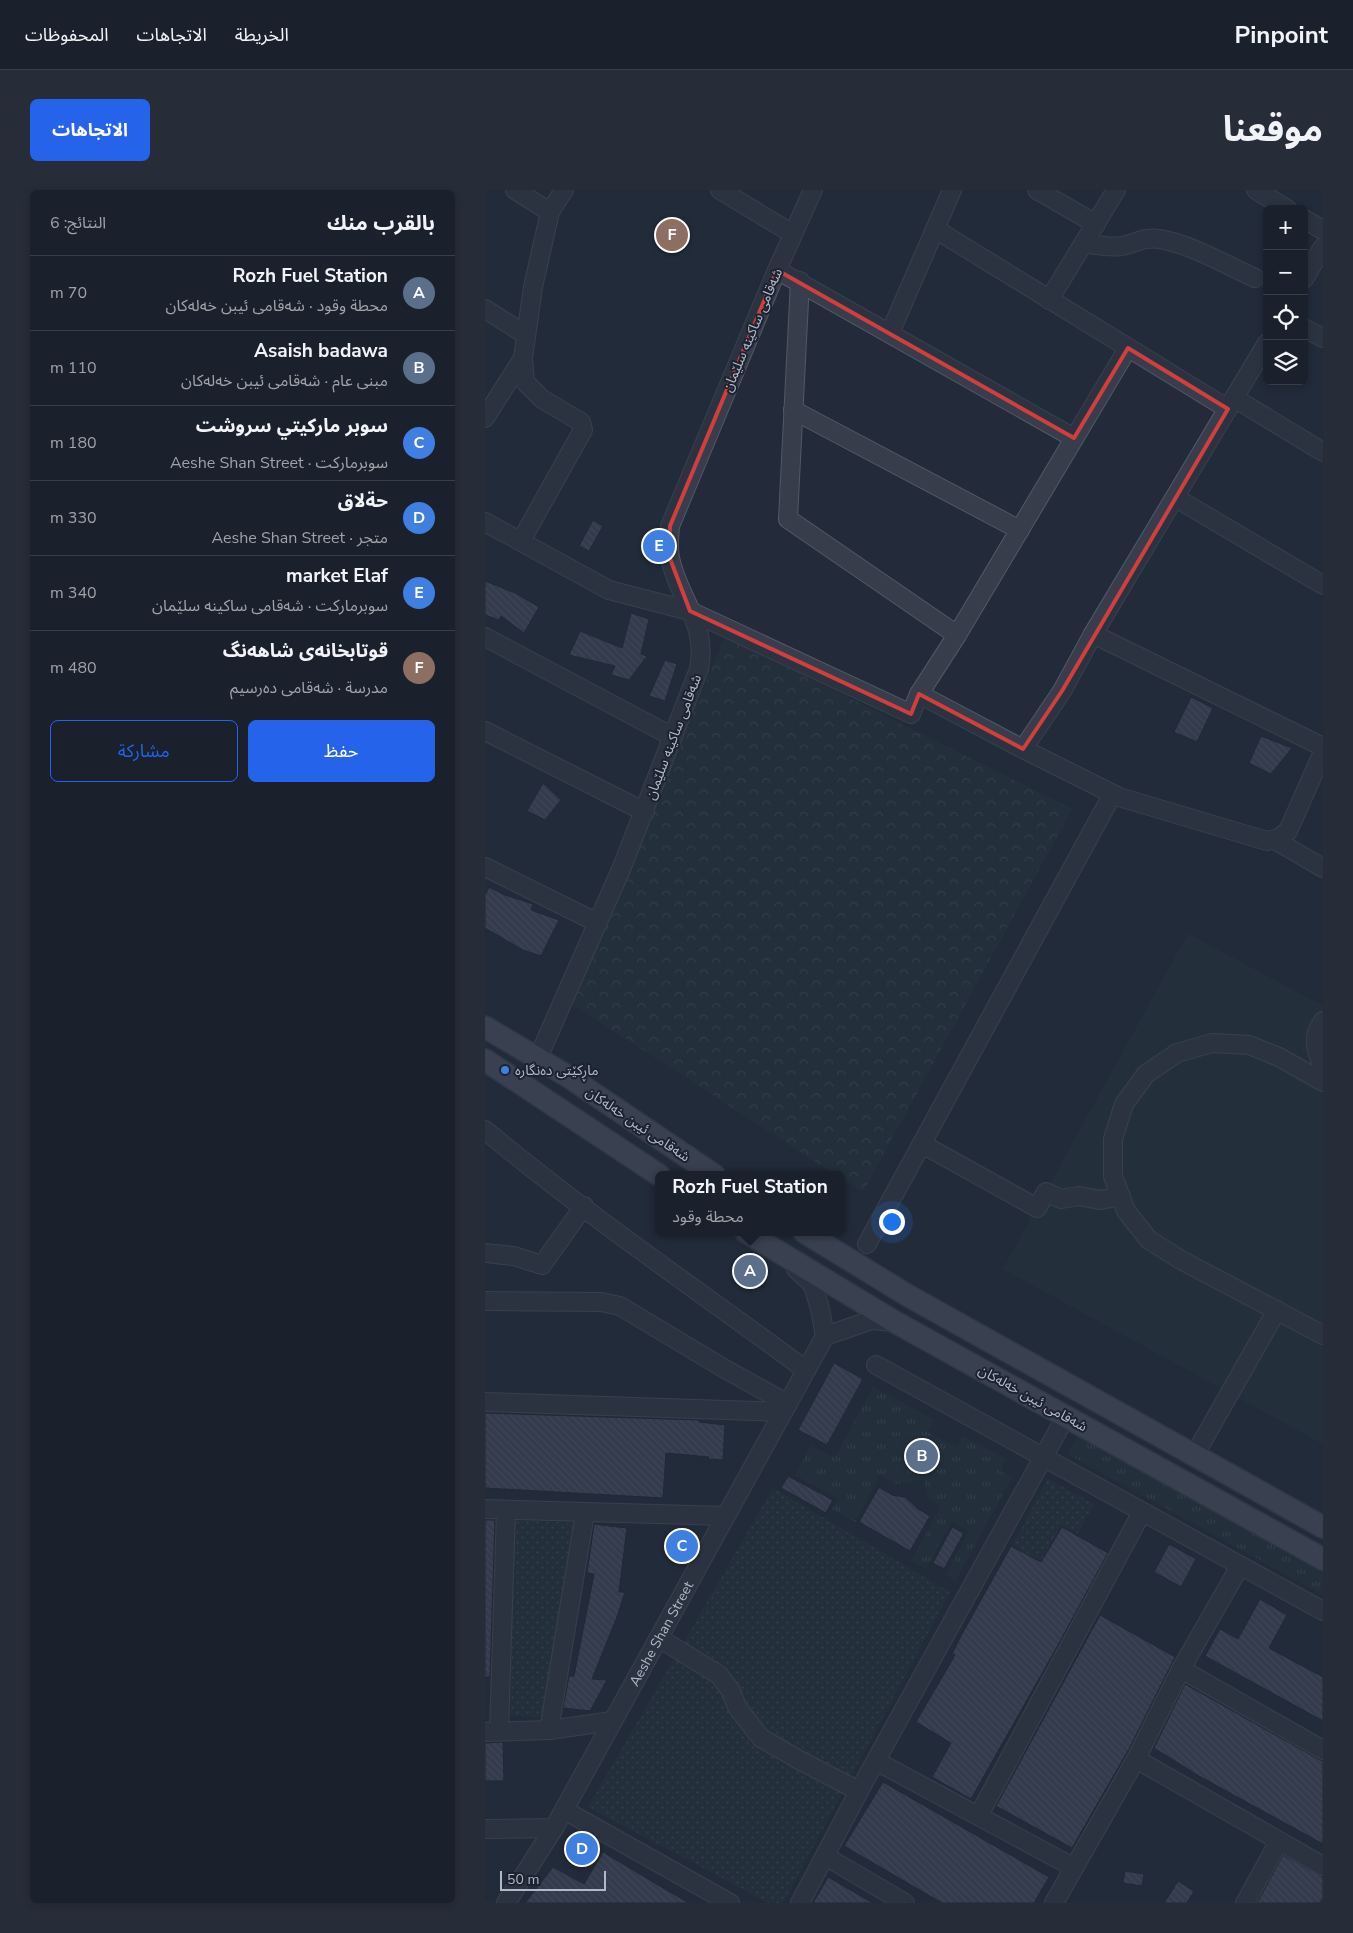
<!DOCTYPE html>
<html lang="ar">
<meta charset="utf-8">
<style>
:root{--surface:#1a202c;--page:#272d38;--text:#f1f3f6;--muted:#9fa3a9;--line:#383e48;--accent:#2563eb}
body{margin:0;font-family:"Nunito Sans","Noto Sans Arabic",sans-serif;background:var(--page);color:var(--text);direction:rtl}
.controls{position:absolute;right:15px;top:15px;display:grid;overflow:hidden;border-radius:8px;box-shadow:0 2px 8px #0003}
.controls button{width:45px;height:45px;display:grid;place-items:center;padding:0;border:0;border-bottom:1px solid var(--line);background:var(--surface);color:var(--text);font:25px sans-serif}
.scale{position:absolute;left:15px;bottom:12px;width:106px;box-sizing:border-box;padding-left:5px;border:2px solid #b2b8c7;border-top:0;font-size:14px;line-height:18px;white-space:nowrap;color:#b2b8c7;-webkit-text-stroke:4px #1c2230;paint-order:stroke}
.you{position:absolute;left:406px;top:1031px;width:18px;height:18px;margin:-12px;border:4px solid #fff;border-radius:50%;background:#1a73e8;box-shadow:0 0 0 8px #1a73e833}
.badge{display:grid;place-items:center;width:32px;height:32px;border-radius:50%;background:var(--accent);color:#fff;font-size:16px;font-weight:700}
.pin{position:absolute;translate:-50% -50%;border:2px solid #fff;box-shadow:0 1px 5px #0006}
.popup{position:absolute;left:170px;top:981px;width:190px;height:65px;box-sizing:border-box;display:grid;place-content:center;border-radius:8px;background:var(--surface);filter:drop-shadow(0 1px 4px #0005);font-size:16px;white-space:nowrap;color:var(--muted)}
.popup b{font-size:19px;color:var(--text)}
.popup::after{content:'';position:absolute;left:50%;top:100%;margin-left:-10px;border:10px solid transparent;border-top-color:var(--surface)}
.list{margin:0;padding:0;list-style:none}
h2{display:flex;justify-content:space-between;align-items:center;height:65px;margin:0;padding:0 20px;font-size:21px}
h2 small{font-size:16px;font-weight:400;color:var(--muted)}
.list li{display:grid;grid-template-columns:32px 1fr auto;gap:15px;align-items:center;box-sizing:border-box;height:75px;padding:0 20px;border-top:1px solid var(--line)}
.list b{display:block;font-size:19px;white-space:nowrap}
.list p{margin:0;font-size:16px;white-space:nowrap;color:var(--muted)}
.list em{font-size:16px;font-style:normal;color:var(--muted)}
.actions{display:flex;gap:10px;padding:15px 20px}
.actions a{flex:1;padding:11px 0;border:1px solid var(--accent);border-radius:8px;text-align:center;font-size:18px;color:var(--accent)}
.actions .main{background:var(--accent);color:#fff}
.icon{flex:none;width:28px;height:28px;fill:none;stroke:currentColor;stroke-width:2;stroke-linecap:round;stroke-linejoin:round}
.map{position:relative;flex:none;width:838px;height:1713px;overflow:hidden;direction:ltr;border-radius:8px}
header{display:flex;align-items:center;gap:30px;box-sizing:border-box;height:70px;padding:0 25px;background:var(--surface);border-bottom:1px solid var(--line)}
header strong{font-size:24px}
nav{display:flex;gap:28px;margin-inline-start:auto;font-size:18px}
.intro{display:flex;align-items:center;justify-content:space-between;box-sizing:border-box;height:120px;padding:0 30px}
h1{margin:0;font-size:35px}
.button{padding:12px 22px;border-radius:8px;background:var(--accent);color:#fff;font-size:18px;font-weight:700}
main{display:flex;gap:30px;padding:0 30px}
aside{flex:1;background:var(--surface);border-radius:8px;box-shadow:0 2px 8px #0003}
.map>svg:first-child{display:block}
.grass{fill:url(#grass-tufts)}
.park{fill:url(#park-crowns)}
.garden{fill:url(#garden-dots)}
.pitch{fill:#25373c}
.building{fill:url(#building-back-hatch);stroke:#1e2432}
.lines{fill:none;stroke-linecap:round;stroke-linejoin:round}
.minor-casing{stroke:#525866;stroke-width:20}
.major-casing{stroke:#404654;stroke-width:24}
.minor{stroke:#373d4b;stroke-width:18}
.major{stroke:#555c6b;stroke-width:21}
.marked{fill:none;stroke:#d13e40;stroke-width:4;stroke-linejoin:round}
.shop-dot{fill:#3f7fe0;stroke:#1c2230;stroke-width:2}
.labels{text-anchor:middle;stroke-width:4;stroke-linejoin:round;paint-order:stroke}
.street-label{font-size:14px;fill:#b2b8c7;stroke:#1c2230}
.poi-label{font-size:14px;fill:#b2b8c7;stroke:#1c2230;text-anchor:start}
</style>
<header>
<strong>Pinpoint</strong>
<nav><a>الخريطة</a><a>الاتجاهات</a><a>المحفوظات</a></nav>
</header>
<div class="intro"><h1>موقعنا</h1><a class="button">الاتجاهات</a></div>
<main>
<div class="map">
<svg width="838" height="1713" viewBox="0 0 838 1713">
<defs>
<pattern id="grass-tufts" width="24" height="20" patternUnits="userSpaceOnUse" patternTransform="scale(1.25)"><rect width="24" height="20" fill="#25373c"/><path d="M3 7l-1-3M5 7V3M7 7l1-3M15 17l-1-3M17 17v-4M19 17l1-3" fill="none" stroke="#425257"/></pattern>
<pattern id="park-crowns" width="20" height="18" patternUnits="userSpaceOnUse" patternTransform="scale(1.25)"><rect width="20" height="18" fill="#25373c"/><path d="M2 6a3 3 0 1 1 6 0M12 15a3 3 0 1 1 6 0" fill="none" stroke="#425257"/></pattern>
<pattern id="garden-dots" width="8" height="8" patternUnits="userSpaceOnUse" patternTransform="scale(1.25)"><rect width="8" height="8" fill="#25373c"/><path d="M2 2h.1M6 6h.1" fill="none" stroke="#425257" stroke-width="1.8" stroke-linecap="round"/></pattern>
<pattern id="building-back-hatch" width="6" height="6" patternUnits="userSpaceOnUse" patternTransform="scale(1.25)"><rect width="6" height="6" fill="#474e62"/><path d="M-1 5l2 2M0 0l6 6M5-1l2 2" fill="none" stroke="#5f6577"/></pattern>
</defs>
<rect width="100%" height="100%" fill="#232b3b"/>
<path class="grass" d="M388 1197 449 1230 443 1242 472 1257 478 1246 521 1269 515 1281 527 1287 471 1390 461 1385 484 1341 467 1331 441 1378 426 1371 456 1316 443 1309 439 1289 412 1294 395 1285 370 1332 347 1319 353 1308 310 1285 326 1256 350 1268Z
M595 1242 838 1376V1405L583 1264Z"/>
<path class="park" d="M240 446 587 619 378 1002 356 988V985H351L87 814Z"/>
<path class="garden" d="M563 1289 609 1314 593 1343 576 1335 556 1371 527 1355Z
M288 1298 465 1402 298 1713H284L103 1617Z
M29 1330 90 1333 59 1527 25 1526Z"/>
<path class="pitch" d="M703 744 838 816V1254L518 1079Z"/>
<path class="building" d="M108 330 118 336 104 361 94 356Z
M0 391 30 403 54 417 39 443 16 426 14 430 0 425Z
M146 423 164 429 156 464 162 466 144 490 126 485 130 476 84 465 95 441 137 458Z
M180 470 192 474 180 511 164 506Z
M706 507 728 518 712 552 689 542Z
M776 546 807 558 786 584 764 573Z
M58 593 76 610 60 630 42 621Z
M4 697 20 705 48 714 46 720 74 730 56 766 38 760 0 738V705Z
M349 1173 378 1189 342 1255 313 1240Z
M0 1223 214 1230V1232L240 1235 238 1270 223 1269 224 1267 181 1263 178 1308 0 1298Z
M303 1286 348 1310 341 1323 296 1298Z
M394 1297 407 1305 420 1307 433 1319 445 1326 425 1361 374 1332Z
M0 1330H10L5 1487H0Z
M109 1334 142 1338 134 1402H140L132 1427 107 1489 122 1490 105 1521 78 1518 84 1486H89L109 1384 102 1383Z
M467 1337 479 1343 459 1379 448 1373Z
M577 1337 623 1363 572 1457 486 1609 447 1587 466 1553 431 1532 470 1465 467 1464 477 1444 526 1356 556 1372Z
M684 1354 711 1369 696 1397 669 1382Z
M775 1409 802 1425 784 1458 838 1487V1531L720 1466 735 1439 753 1449Z
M615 1425 690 1467 644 1559 587 1658 511 1616Z
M700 1494 833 1569 838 1571V1654L714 1586 669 1558Z
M18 1552 19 1591H0V1553Z
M398 1592 564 1687 549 1713H457L359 1656Z
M118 1662 173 1695 204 1713H40L68 1677 99 1694Z
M798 1665 838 1687V1713H772Z
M640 1681 659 1684 657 1696 638 1693Z
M343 1687 388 1713H328Z
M693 1691 709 1701 702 1713H679Z"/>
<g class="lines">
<g class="minor-casing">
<g id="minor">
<path d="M30 0 65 22"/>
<path d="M235 0 308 44"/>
<path d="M552 0 611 34"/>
<path d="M771 0 802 19"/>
<path d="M819 29 838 40"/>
<path d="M450 39 743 219"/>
<path d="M599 53C612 55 625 58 637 56 652 53 658 47 674 49 706 54 741 75 770 88"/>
<path d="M292 80 589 248"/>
<path d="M819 89 838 57"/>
<path d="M315 91 303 329 472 445"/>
<path d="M564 110 631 0"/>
<path d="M0 119 41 145"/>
<path d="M819 138 838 148"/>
<path d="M405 143 467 0"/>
<path d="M749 208 838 262"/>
<path d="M308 220 535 340"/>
<path d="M0 228 38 168 48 97 65 22 79 0"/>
<path d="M691 308 838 395"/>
<path d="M0 332 124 400 205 421 426 524 434 504 472 445 643 158"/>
<path d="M36 351 98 240 96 232 57 209 40 192 38 168"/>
<path d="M608 444 838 557"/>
<path d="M0 447 188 547"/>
<path d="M434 504 538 559 577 501 608 444 782 153"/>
<path d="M0 541 160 622"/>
<path d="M538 559 634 607 782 651 794 648 803 641 838 562"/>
<path d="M790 650 838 678"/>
<path d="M0 677 113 733"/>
<path d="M838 831C826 847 831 860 838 877"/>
<path d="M53 868 137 677 214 479C223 432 194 411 185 368 183 357 184 347 185 336L292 80 328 0"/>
<path d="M838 892 794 867 764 855 727 853 692 863 661 884 639 914 628 949V986L641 1021 664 1050 696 1070 838 1145"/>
<path d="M0 940C102 1025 214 1101 321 1180"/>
<path d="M437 954 552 1018 561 1002 576 1009 594 1006 615 1010 636 1006"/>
<path d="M382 1054 627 605"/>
<path d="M0 1063 29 1066 57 1075 99 1016"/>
<path d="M0 1111 116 1112 135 1116 240 1179 303 1214"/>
<path d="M340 1146 387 1130 410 1132"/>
<path d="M391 1175 838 1421"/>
<path d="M0 1212 298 1222"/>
<path d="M709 1266 792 1120"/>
<path d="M0 1319 241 1326"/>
<path d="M174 1448 234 1485 246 1501 252 1517 276 1548 316 1571 374 1601"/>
<path d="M696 1479 838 1560"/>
<path d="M64 1540 100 1323"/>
<path d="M14 1541 21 1320"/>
<path d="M0 1542 64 1540 128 1531"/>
<path d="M651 1569 838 1676"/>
<path d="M391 1571 588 1677"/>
<path d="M79 1620 245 1713"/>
<path d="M494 1625 657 1322"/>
<path d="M0 1639 69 1638"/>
<path d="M340 1666 420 1713"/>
<path id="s1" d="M21 1713 69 1638 340 1146 335 1119 328 1095 311 1079"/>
<path d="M315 1713 374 1601 581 1226"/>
<path d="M569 1713 651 1569 696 1479 755 1376"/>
<path d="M760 1713 794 1651"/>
</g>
</g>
<g class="major-casing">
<path id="major" d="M0 837 84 887 229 985
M0 870 174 985
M261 1042 410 1132 838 1369
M319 1042 422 1105 838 1337"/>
</g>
<use href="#minor" class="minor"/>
<use href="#major" class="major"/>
</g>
<path d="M0 0H838V1713H0ZM292 80 589 248 643 158 743 219 577 501 538 559 434 504 426 524 205 421 184 366 185 336Z" fill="#232b3b" fill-opacity=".55" fill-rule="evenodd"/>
<path class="marked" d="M292 80 589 248 643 158 743 219 577 501 538 559 434 504 426 524 205 421 184 366 185 336Z"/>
<circle class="shop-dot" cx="20" cy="880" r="5"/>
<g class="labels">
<g class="street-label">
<text transform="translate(267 140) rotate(-67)" y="5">شەقامی ساکینە سلێمان</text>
<text transform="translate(188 547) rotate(-69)" y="5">شەقامی ساکینە سلێمان</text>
<text transform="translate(153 934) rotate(34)" y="5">شەقامی ئیبن خەلەکان</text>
<text transform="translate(548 1208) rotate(29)" y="5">شەقامی ئیبن خەلەکان</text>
<text dy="5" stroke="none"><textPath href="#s1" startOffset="311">Aeshe Shan Street</textPath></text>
</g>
<g class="poi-label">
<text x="30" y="885">ماڕكێتی دەنگارە</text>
</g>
</g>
</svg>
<div class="controls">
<button>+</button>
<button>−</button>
<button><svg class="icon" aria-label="locate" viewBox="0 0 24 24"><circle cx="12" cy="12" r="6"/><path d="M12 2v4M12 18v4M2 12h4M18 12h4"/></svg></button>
<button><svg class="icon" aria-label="layers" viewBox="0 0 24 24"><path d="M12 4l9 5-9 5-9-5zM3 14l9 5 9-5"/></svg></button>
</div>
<div class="scale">50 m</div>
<div class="you"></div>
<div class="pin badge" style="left:265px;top:1081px;background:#5c6f8a">A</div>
<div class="popup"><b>Rozh Fuel Station</b>محطة وقود</div>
<div class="pin badge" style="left:437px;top:1266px;background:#5c6f8a">B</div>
<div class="pin badge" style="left:197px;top:1356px;background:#3f7fe0">C</div>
<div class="pin badge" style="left:97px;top:1659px;background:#3f7fe0">D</div>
<div class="pin badge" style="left:174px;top:356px;background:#3f7fe0">E</div>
<div class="pin badge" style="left:187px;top:45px;background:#8d6e63">F</div>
</div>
<aside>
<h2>بالقرب منك<small>النتائج: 6</small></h2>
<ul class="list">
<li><span class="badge" style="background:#5c6f8a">A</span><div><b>Rozh Fuel Station</b><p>محطة وقود · شەقامی ئیبن خەلەکان</p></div><em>70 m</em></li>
<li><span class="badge" style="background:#5c6f8a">B</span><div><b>Asaish badawa</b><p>مبنى عام · شەقامی ئیبن خەلەکان</p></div><em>110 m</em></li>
<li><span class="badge" style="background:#3f7fe0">C</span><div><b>سوبر ماركيتي سروشت</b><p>سوبرماركت · Aeshe Shan Street</p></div><em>180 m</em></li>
<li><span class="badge" style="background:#3f7fe0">D</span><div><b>حةلاق</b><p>متجر · Aeshe Shan Street</p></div><em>330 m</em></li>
<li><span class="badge" style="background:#3f7fe0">E</span><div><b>market Elaf</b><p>سوبرماركت · شەقامی ساکینە سلێمان</p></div><em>340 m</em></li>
<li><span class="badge" style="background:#8d6e63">F</span><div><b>قوتابخانەى شاهەنگ</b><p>مدرسة · شەقامی دەرسیم</p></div><em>480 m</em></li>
</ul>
<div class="actions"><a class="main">حفظ</a><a>مشاركة</a></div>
</aside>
</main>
